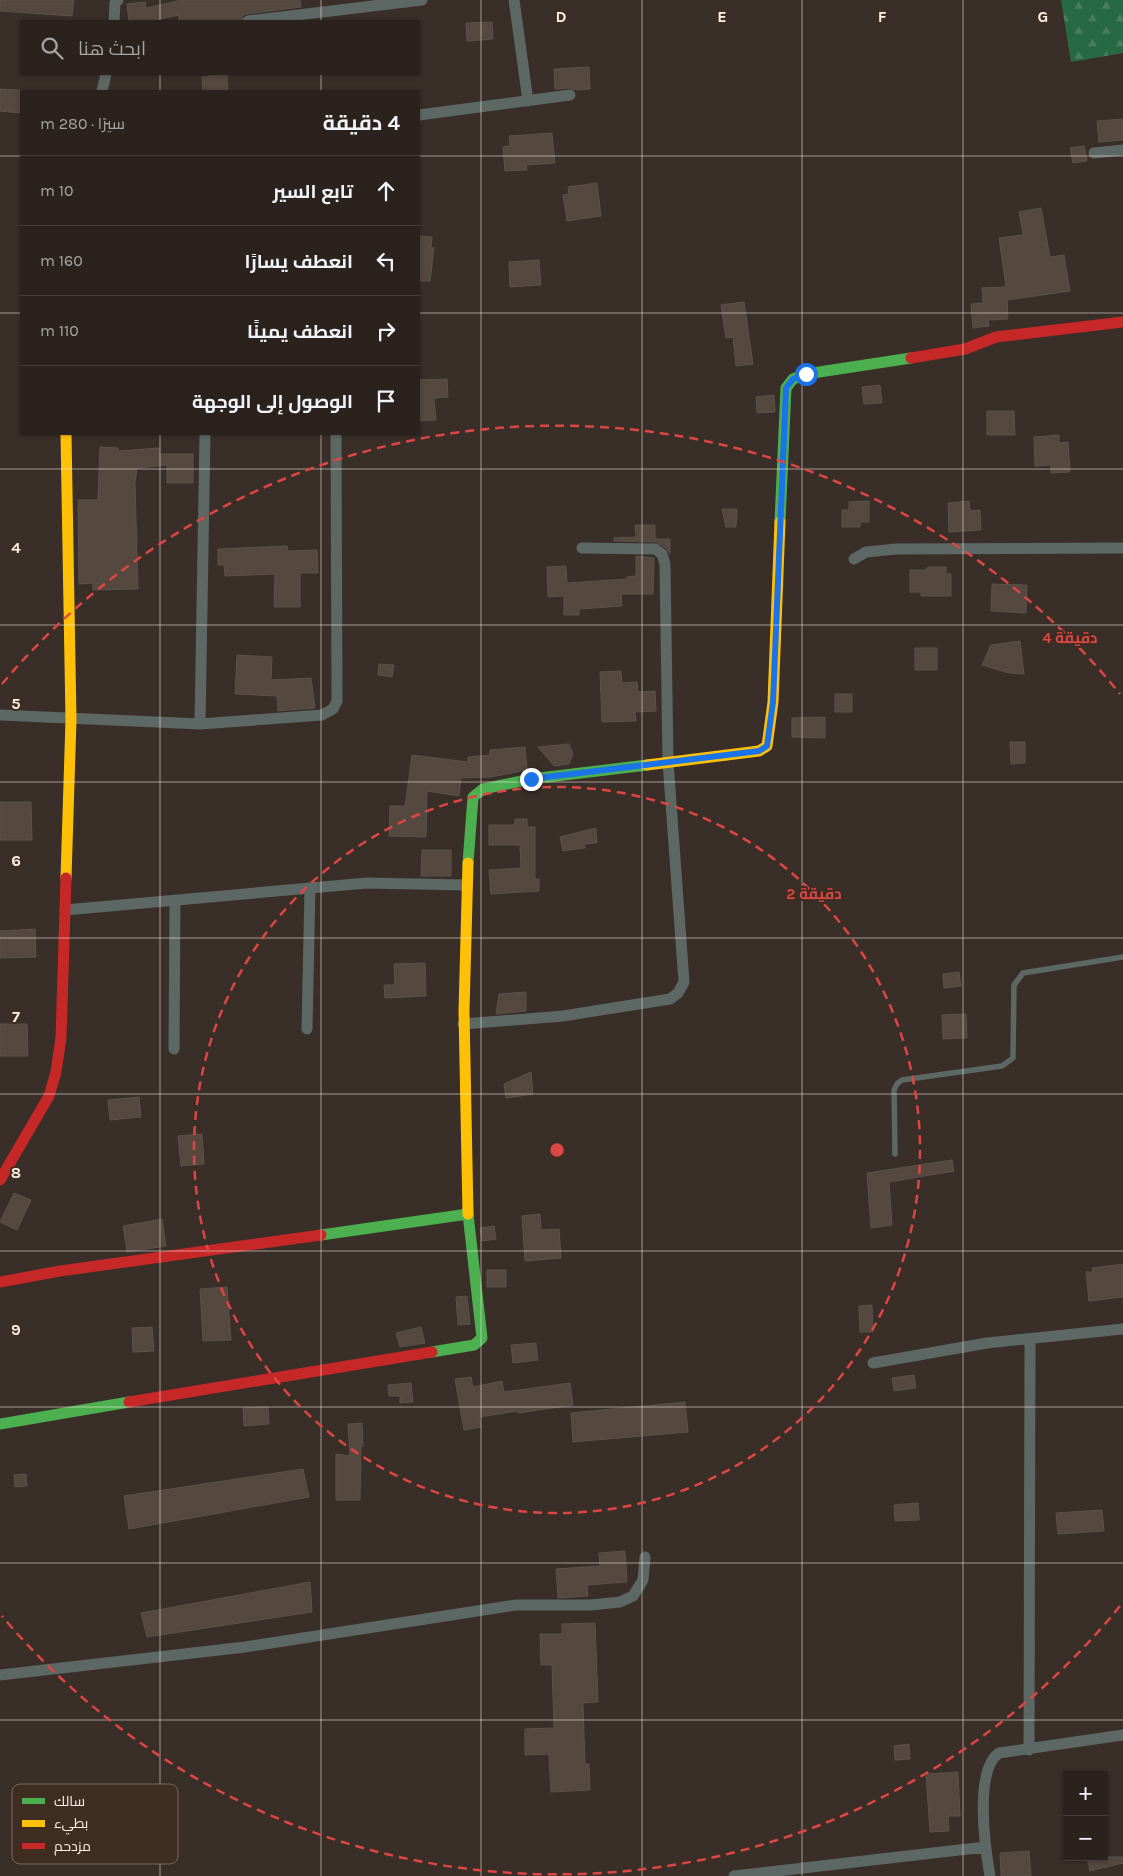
<!DOCTYPE html>
<html lang="ar">
<meta charset="utf-8">
<style>
:root{--surface:#2b221e;--page:#332a27;--text:#f1f3f6;--muted:#a6a4a4;--line:#473f3c}
body{margin:0;font-family:Karla,Cairo,sans-serif;background:var(--page);color:var(--text);direction:rtl}
.controls{position:absolute;right:15px;bottom:15px;display:grid;overflow:hidden;border-radius:0px;box-shadow:0 1px 4px #0004}
.controls button{width:45px;height:45px;display:grid;place-items:center;padding:0;border:0;border-bottom:1px solid var(--line);background:var(--surface);color:var(--text);font:25px sans-serif}
.stop{position:absolute;width:15px;height:15px;margin:-11px;border:4px solid #1a73e8;border-radius:50%;background:#fff}
.stop.end{background:#1a73e8;border-color:#fff;box-shadow:0 1px 5px #0008}
.list{margin:0;padding:0;list-style:none}
h2{display:flex;justify-content:space-between;align-items:center;height:65px;margin:0;padding:0 20px;font-size:21px}
h2 small{font-size:16px;font-weight:400;color:var(--muted)}
.list li{display:grid;grid-template-columns:32px 1fr auto;gap:15px;align-items:center;box-sizing:border-box;height:70px;padding:0 20px;border-top:1px solid var(--line)}
.list b{display:block;font-size:19px;white-space:nowrap}
.list em{font-size:16px;font-style:normal;color:var(--muted)}
.icon{flex:none;width:28px;height:28px;fill:none;stroke:currentColor;stroke-width:2;stroke-linecap:round;stroke-linejoin:round}
.map{position:relative;flex:none;width:1123px;height:1876px;overflow:hidden;direction:ltr}
.search{position:absolute;background:var(--surface);box-shadow:0 1px 4px #0004;left:20px;top:20px;width:400px;height:55px;display:flex;align-items:center;gap:12px;box-sizing:border-box;padding:0 18px;border-radius:0px;color:var(--muted);font-size:19px}
.panel{position:absolute;background:var(--surface);box-shadow:0 1px 4px #0004;left:20px;top:90px;width:400px;height:345px;border-radius:0px;direction:rtl}
.map>svg:first-child{display:block}
.forest{fill:url(#forest-firs)}
.building{fill:#55483e;stroke:#5b524d}
.lines{fill:none;stroke-linecap:round;stroke-linejoin:round}
.lane{stroke:#5d6764;stroke-width:5.5}
.street{stroke:#5d6764;stroke-width:11}
.fast{stroke:#4caf50;stroke-width:11}
.slow{stroke:#ffc107;stroke-width:11}
.jam{stroke:#c62828;stroke-width:11}
.route{stroke:#1a73e8;stroke-width:6}
.grid{fill:none;stroke:#fdf1e9;stroke-width:1;stroke-opacity:0.55}
.ring{fill:none;stroke:#dc4645;stroke-width:2.5;stroke-dasharray:9 6}
.key{fill:#3f2d22;stroke:#78685e;stroke-width:1}
.key-label{font-size:14px;fill:#fdf1e9}
.grid-label{font-size:16px;text-anchor:middle;font-weight:bold;fill:#fdf1e9;stroke:#3f2d22;stroke-width:4;stroke-linejoin:round;paint-order:stroke}
.centre{fill:#dc4645;stroke:#3f2d22;stroke-width:2.5}
.ring-label{font-size:15px;text-anchor:middle;font-weight:bold;fill:#dc4645;stroke:#3f2d22;stroke-width:4;stroke-linejoin:round;paint-order:stroke}
</style>
<div class="map">
<svg width="1123" height="1876" viewBox="0 0 1123 1876">
<defs>
<pattern id="forest-firs" width="22" height="20" patternUnits="userSpaceOnUse" patternTransform="scale(1.25)"><rect width="22" height="20" fill="#276942"/><path d="M5 1l3.5 6h-7zM16 11l3.5 6h-7z" fill="#477f5d"/></pattern>
</defs>
<rect width="100%" height="100%" fill="#392e28"/>
<path class="forest" d="M1061 0H1123V53L1071 62Z"/>
<path class="building" d="M0 0H74L72 16 0 11Z
M182 0H300L301 7 247 14 243 15 241 21 179 20V15L151 21H129L127 4 145 2 146 8Z
M492 22 493 39 467 41 466 23Z
M589 67 590 89 576 90 569 88 555 89 554 69Z
M209 74H227L228 91H203L202 77 210 76Z
M0 89 21 90V113L0 111Z
M1123 119V140L1099 142 1097 121Z
M552 133 555 163 526 165 527 170 505 171 503 147 510 146 509 136Z
M1084 146 1087 161 1073 163 1070 148Z
M597 183 601 216 567 221 563 195 569 194 568 187Z
M1041 208 1050 257 1064 255 1070 291 1007 300 1008 319 988 320 989 326 973 328 971 304 983 303 982 288 1006 287 999 238 1023 235 1019 212Z
M419 236 432 237 431 248H434L430 281H419Z
M539 260 541 285 510 287 509 262Z
M744 302 753 364 736 366 733 337 726 338 721 305Z
M447 379 448 397 434 398 436 420 419 421V380Z
M880 385 882 403 864 404 862 387Z
M774 395 775 412 757 413 756 397Z
M987 411H1014L1015 435H987Z
M1059 435V443L1068 442 1070 472 1051 473V465L1035 466 1034 437Z
M100 447 118 448V451L159 448V454H193V483H167V465L137 468 135 483 138 589 93 590V583L79 584 78 500H98Z
M869 501V522H860V527H842V510H849V502Z
M969 501 970 511 980 510 981 530 949 532 948 503Z
M722 509H737L736 527H726Z
M635 525H655V539H670V554L666 548 656 542 614 541V538L636 537Z
M287 546 288 551 317 550 318 573H300V607H274L275 574 225 576 224 565H218V549Z
M636 556 654 558 653 594H621L622 606 579 609V615H564V596L548 597 547 567 566 566 567 583 627 579V577L636 576Z
M928 567H946V574H951V596H921V592H910V570H925Z
M992 584 1027 585 1026 613 991 611Z
M1020 641 1024 674 1009 673 982 665 991 645Z
M915 648H937V670H915Z
M237 655 272 657 271 680 311 678 315 708 278 711 277 696 235 694Z
M379 664 394 665 392 677 378 675Z
M621 671 622 683 637 682 638 692 655 691 656 711 635 712 636 721 602 722 600 672Z
M835 694H852V712H835Z
M825 717V738L792 737V718Z
M1010 742H1025V763L1011 764Z
M569 744 573 754 569 764 554 766 538 747Z
M525 747 527 770 491 777 461 778 459 796 427 791 426 837 389 836 390 806H405L412 755 468 762V757L490 755V750Z
M0 802H31L32 840H0Z
M515 819H527V827H535V879H539V891L491 894 489 870 521 868 520 845H489V825H515Z
M596 828 597 843 584 844 585 848 563 851 560 837Z
M422 850H451V876H421Z
M35 929 36 957 0 958V931Z
M425 963 426 996 385 998 384 985H395L394 964Z
M959 972 961 986 944 988 943 974Z
M526 992V1011L496 1014 499 994Z
M966 1014 967 1038 943 1039 942 1015Z
M0 1024H27L28 1056H0Z
M531 1072 533 1094 506 1098 504 1084Z
M139 1097 141 1117 110 1120 108 1100Z
M202 1134 204 1164 181 1166 178 1136Z
M952 1160 954 1171 889 1182 892 1225 871 1228 867 1173Z
M14 1193 31 1200 17 1230 0 1222Z
M540 1214 541 1230 559 1229 561 1258 525 1261 522 1216Z
M162 1219 166 1246 127 1252 123 1226Z
M494 1226 496 1239 482 1241 480 1228Z
M1123 1264V1297L1089 1301 1086 1272H1093L1092 1268Z
M487 1270H506V1287H487Z
M227 1287 231 1340 203 1341 200 1289Z
M467 1296 470 1324 458 1325 456 1297Z
M872 1305 873 1332H860L859 1306Z
M152 1327 154 1351 133 1352 132 1328Z
M421 1327 425 1343 400 1347 396 1333Z
M536 1343 538 1360 513 1363 511 1345Z
M914 1375 916 1388 894 1391 892 1378Z
M471 1377 473 1387 502 1381 504 1392 570 1383 573 1405 518 1413V1411L479 1417 481 1427 464 1430 455 1379Z
M411 1383 413 1402 400 1403V1396H389L388 1385Z
M685 1402 688 1432 573 1442 571 1413Z
M268 1407 269 1424 244 1426 243 1408Z
M362 1423 363 1446H361L360 1500H336V1454L350 1456 348 1424Z
M303 1469 309 1497 129 1529 124 1496Z
M26 1474 27 1486 15 1487 14 1475Z
M918 1503 919 1520 895 1521 894 1505Z
M1102 1510 1104 1531 1058 1534 1056 1513Z
M625 1551 627 1582 587 1585 588 1596 558 1598 556 1569 600 1566 599 1553Z
M310 1582 312 1612 147 1637 141 1613Z
M595 1623 598 1702 583 1703 585 1764H589L590 1790 551 1792 549 1754 525 1755V1729L554 1728 552 1665H541L540 1634H562V1624Z
M909 1744 910 1759 895 1760 894 1746Z
M958 1772 960 1816H948L949 1831 930 1832 926 1774Z
M1029 1851 1031 1876H1001L1000 1853Z
M1087 1857H1123V1863L1090 1871Z"/>
<g class="lines">
<path class="lane" d="M895 1154 894 1090 897 1084 902 1080 1002 1066 1013 1058 1014 985 1023 973 1123 957"/>
<path class="street" d="M514 0 528 101
M114 21 115 3 118 0
M248 21 422 0
M102 91 106 74
M419 115 570 95
M1094 153 1123 150
M854 559 866 552 896 549 1123 548
M0 715 200 724 322 715 333 709 337 701 336 434
M200 724 205 434
M65 910 367 883 465 885
M463 1024 563 1016 670 999 678 993 684 982 668 762 665 564 662 554 655 549 582 548
M307 1029 310 888
M174 1049 175 900
M873 1363 987 1343 1123 1329
M0 1675 245 1647 516 1605H591L620 1602 633 1596 643 1580 645 1557
M1029 1750 1030 1339
M734 1876 985 1847
M990 1876C985 1848 974 1770 999 1753L1123 1735"/>
<path class="fast" d="M780 522 786 388 793 379 806 374 911 358
M468 863 473 797 483 789 531 779 647 765
M321 1235 468 1214 482 1338 474 1345 432 1352
M0 1424 129 1402"/>
<path class="slow" d="M66 434 71 720 66 878
M647 765 759 751 767 746 773 702 780 522
M468 863 464 1011 468 1214"/>
<path class="jam" d="M911 358 965 349 996 337 1123 322
M0 1180 49 1096 56 1072 61 1038 66 878
M0 1282 60 1271 321 1235
M129 1402 432 1352"/>
</g>
<g class="lines">
<path class="route" d="M531 779 759 751 767 746 773 702 786 388 793 379 806 374"/>
</g>
<path class="grid" d="M160 0V21M321 0V21M481 0V1876M642 0V1876M802 0V1876M963 0V1876M160 74V91M321 74V91M0 156H21M419 156H1123M0 313H21M419 313H1123M160 434V1876M321 434V1876M0 469H1123M0 625H1123M0 782H1123M0 938H1123M0 1094H1123M0 1251H1123M0 1407H1123M0 1563H1123M0 1720H1123"/>
<g class="ring">
<circle cx="557" cy="1150" r="363"/>
<path d="M1120 1606A725 725 0 0 1 2 1616M2 684A725 725 0 0 1 1120 694"/>
</g>
<rect x="12" y="1784" width="166" height="80" rx="8" class="key"/>
<rect x="22" y="1798" width="23" height="6" fill="#4caf50"/>
<rect x="22" y="1820" width="23" height="7" fill="#ffc107"/>
<rect x="22" y="1843" width="23" height="6" fill="#c62828"/>
<g class="key-label">
<text x="54" y="1806">سالك</text>
<text x="54" y="1828">بطيء</text>
<text x="54" y="1851">مزدحم</text>
</g>
<g class="grid-label">
<text x="561" y="22">D</text>
<text x="722" y="22">E</text>
<text x="882" y="22">F</text>
<text x="1043" y="22">G</text>
<text x="16" y="553">4</text>
<text x="16" y="709">5</text>
<text x="16" y="866">6</text>
<text x="16" y="1022">7</text>
<text x="16" y="1178">8</text>
<text x="16" y="1335">9</text>
</g>
<circle cx="557" cy="1150" r="8" class="centre"/>
<g class="ring-label">
<text x="1070" y="643">4 دقيقة</text>
<text x="814" y="899">2 دقيقة</text>
</g>
</svg>
<div class="controls">
<button>+</button>
<button>−</button>
</div>
<div class="stop" style="left:806px;top:374px"></div>
<div class="stop end" style="left:531px;top:779px"></div>
<div class="search"><svg class="icon" aria-label="search" viewBox="0 0 24 24"><circle cx="10" cy="10" r="6"/><path d="M15 15l6 6"/></svg>ابحث هنا</div>
<section class="panel">
<h2>4 دقيقة<small>سيرًا · 280 m</small></h2>
<ul class="list">
<li><svg class="icon" aria-label="ahead" viewBox="0 0 24 24"><path d="M12 20V5M6 11l6-6 6 6"/></svg><div><b>تابع السير</b></div><em>10 m</em></li>
<li><svg class="icon" aria-label="left" viewBox="0 0 24 24"><path d="M17 20v-9H6M10 6l-5 5 5 5"/></svg><div><b>انعطف يسارًا</b></div><em>160 m</em></li>
<li><svg class="icon" aria-label="right" viewBox="0 0 24 24"><path d="M7 20v-9h11M14 6l5 5-5 5"/></svg><div><b>انعطف يمينًا</b></div><em>110 m</em></li>
<li><svg class="icon" aria-label="arrive" viewBox="0 0 24 24"><path d="M6 21V4h12l-3 4 3 4H6"/></svg><div><b>الوصول إلى الوجهة</b></div></li>
</ul>
</section>
</div>
